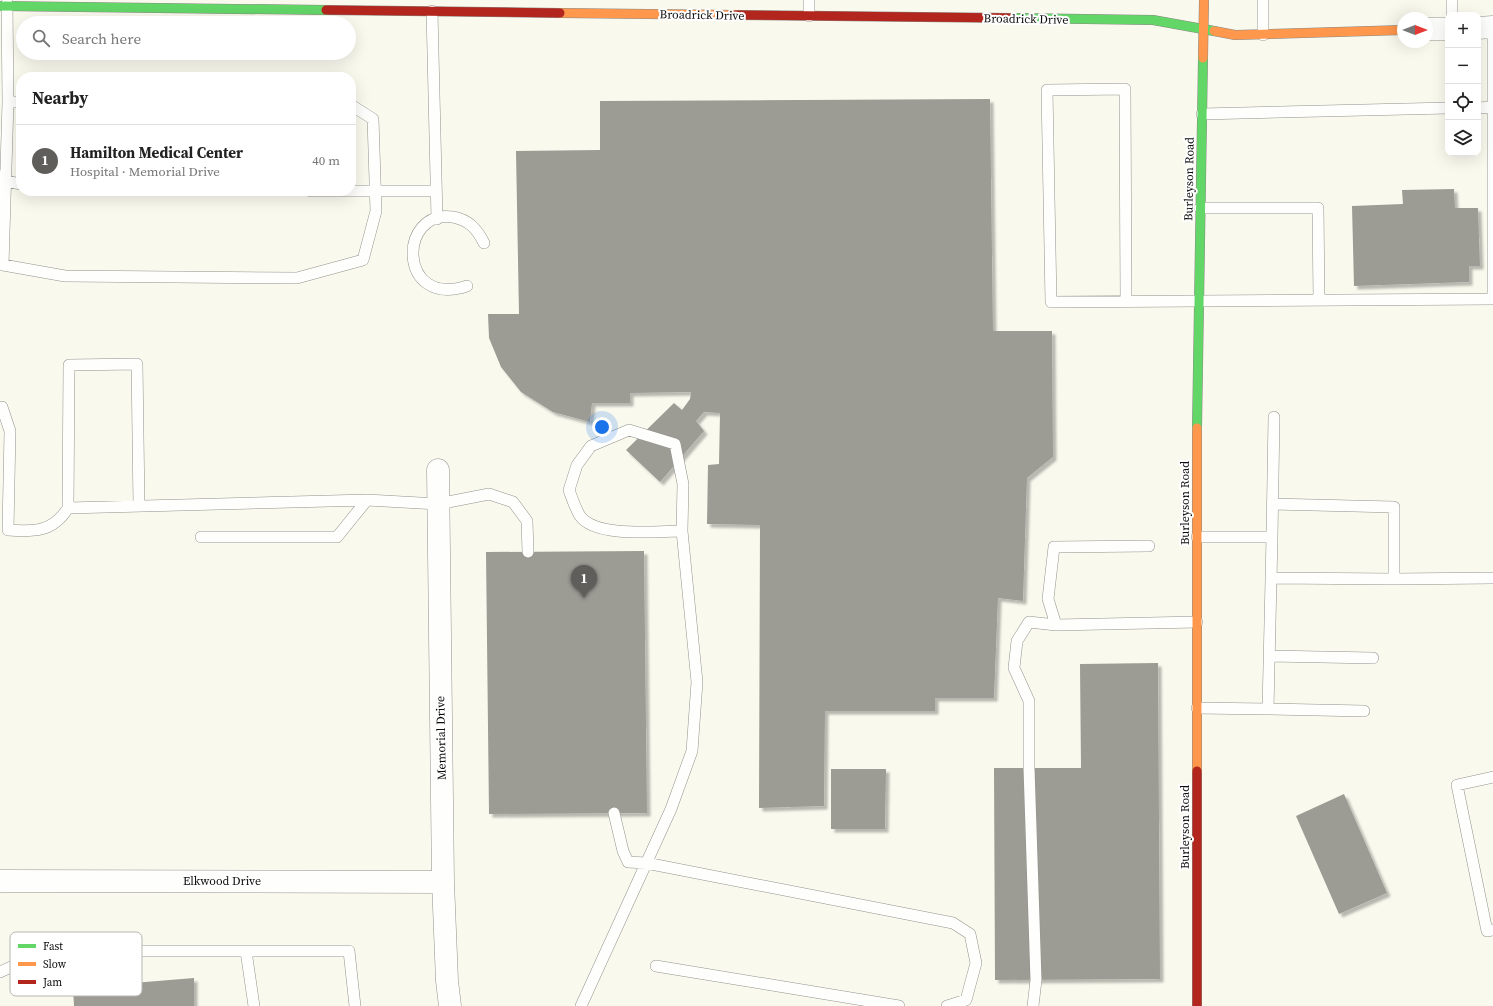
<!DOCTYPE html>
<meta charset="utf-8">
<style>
:root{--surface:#fff;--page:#f2f2f2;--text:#222;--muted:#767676;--line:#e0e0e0;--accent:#5f5e5a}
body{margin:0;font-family:"Source Serif 4",serif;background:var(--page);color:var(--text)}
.controls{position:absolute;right:12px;top:12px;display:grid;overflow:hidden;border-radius:8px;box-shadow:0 4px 16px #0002}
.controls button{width:36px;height:36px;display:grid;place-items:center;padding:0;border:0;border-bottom:1px solid var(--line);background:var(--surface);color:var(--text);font:20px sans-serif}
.compass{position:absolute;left:1397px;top:12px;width:36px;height:36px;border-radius:50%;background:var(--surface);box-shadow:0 4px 16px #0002;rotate:90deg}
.you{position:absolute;left:602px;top:427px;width:14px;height:14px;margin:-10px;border:3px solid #fff;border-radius:50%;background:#1a73e8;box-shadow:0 0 0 6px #1a73e833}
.badge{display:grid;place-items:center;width:26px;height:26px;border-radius:50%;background:var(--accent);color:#fff;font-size:13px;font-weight:700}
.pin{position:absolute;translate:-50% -33px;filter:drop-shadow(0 1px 2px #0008)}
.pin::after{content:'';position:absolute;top:21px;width:14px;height:12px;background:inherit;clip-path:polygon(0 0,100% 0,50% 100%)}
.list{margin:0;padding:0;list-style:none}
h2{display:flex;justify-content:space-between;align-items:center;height:52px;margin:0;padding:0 16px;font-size:17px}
h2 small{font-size:13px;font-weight:400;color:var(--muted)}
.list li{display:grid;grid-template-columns:26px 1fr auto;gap:12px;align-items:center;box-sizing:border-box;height:72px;padding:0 16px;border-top:1px solid var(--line)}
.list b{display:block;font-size:15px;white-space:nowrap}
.list p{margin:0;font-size:13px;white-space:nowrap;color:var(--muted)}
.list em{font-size:13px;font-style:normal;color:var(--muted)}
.icon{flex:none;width:22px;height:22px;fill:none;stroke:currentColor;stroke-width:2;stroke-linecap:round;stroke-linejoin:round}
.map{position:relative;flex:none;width:1493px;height:1006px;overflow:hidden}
.search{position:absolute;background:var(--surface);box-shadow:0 4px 16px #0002;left:16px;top:16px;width:340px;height:44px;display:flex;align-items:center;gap:10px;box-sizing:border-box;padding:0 14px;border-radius:22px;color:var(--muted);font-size:15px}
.panel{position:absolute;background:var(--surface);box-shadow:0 4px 16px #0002;left:16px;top:72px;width:340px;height:124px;border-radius:16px}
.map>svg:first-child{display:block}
.building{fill:#9c9b94;filter:url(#shadow)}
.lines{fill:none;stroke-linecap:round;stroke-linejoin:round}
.lane-casing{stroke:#93928d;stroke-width:12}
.street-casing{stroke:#93928d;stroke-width:23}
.fast-casing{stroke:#898984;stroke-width:10}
.slow-casing{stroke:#898984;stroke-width:10}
.jam-casing{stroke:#898984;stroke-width:10}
.lane{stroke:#fefefc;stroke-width:11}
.street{stroke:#fefefc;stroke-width:22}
.fast{stroke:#63d668;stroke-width:9}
.slow{stroke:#ff974d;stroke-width:9}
.jam{stroke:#b3261e;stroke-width:9}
.labels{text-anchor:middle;stroke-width:4;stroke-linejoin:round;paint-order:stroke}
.street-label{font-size:12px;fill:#0b0b0b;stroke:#fff}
.key{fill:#fff;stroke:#b6b6b6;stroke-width:1}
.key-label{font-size:11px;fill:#0b0b0b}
</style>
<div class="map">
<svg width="1493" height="1006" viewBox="0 0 1493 1006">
<defs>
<filter id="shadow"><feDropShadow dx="3.5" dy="3.5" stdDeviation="1" flood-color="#0004"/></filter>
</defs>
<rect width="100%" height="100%" fill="#faf9ee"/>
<path class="building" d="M990 99 993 331H1052L1053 457 1027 478 1023 601 998 598 994 698H935V711H825L824 806 759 808 760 525 707 524 708 465 719 464 720 413 704 412 696 421 704 431 660 482 626 450 674 403 682 410 690 399 691 392 630 393V403H592L590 422 553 412 521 392 501 367 489 338 488 314H519L516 151 600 150V101Z
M1454 189 1455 208H1478L1480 266H1469V282L1354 286 1352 206 1403 204 1402 190Z
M644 551 647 813 489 814 486 552Z
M1158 663 1160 979 995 980 994 768H1081L1080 664Z
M831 769H886L885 829H831Z
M1344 794 1387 893 1339 914 1296 816Z
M194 978V1006H74L73 988Z"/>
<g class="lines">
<g class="lane-casing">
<path id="lane" d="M1452 0V15
M7 3 8 102
M432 11 437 219
M809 16V0
M1263 35V0
M21 102H8L3 265 65 276 297 278 363 260 376 211 373 119 351 105
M1478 108 1493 107
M1202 114 1448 108
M0 176 5 181 21 184
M310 191H436
M1200 208H1318L1319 300
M467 286C397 309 398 208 453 217 469 220 477 229 484 243
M1126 301 1125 89 1047 90 1051 302 1493 299V27
M0 407H2L10 431 8 530C34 532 53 532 68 508L69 365 137 364 139 506
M68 508 367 500 438 504 489 494 513 502 527 521 528 552
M201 537H337L367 500
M1197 537H1272L1268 709 1197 708
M1272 537 1274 417
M1149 546 1054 547 1048 599 1056 625 1197 622
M1271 578 1394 579V507L1272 504
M1394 579 1493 578
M1269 656 1373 658
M1268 709 1364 711
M1493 777 1457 785 1487 931 1493 930
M614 813 623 851 628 862 646 863 953 923 970 934 976 963 966 1000 947 1006
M246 951 254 1006
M656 966 899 1006
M0 972 26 960 55 951H349L355 1006
M581 1006 671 809 692 751 697 682 682 531 683 484 675 444 629 430 591 446 577 465 569 490C572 498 575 508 580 516 596 538 657 531 682 531
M1033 1006 1036 980 1029 768V701L1014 668 1017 641 1029 622 1056 625"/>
</g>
<g class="street-casing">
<path id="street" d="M1478 28 1493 27
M1427 29H1448
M438 470 443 882 447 981 450 1006
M0 881 443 882"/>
</g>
<g class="fast-casing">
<path id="fast" d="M0 6 326 10
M1011 18 1153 20 1214 31
M1197 428 1203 58"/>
</g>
<g class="slow-casing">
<path id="slow" d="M560 13 736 15
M1214 31 1235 35 1403 30
M1203 58 1204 0
M1197 428V771"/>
</g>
<g class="jam-casing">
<path id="jam" d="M326 10 560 13
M736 15 1011 18
M1197 771V1006"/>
</g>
<use href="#lane" class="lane"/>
<use href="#street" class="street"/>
<use href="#fast" class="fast"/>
<use href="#slow" class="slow"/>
<use href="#jam" class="jam"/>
</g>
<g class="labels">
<g class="street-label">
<text transform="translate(702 15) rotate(1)" y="4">Broadrick Drive</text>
<text transform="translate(1026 19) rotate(1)" y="4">Broadrick Drive</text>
<text transform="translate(1189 179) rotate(-89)" y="4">Burleyson Road</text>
<text transform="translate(1185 503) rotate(-90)" y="4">Burleyson Road</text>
<text transform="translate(441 738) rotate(-91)" y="4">Memorial Drive</text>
<text transform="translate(1185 827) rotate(-90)" y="4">Burleyson Road</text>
<text x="222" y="885">Elkwood Drive</text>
</g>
</g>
<rect x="10" y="932" width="132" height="64" rx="6" class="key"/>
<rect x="18" y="944" width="18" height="4" fill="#63d668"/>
<rect x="18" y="962" width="18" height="4" fill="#ff974d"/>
<rect x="18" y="980" width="18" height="4" fill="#b3261e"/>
<g class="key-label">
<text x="43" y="950">Fast</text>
<text x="43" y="968">Slow</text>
<text x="43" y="986">Jam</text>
</g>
</svg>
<div class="controls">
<button>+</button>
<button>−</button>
<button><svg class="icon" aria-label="locate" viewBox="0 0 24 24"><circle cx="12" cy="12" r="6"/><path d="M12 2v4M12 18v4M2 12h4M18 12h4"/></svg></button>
<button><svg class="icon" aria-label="layers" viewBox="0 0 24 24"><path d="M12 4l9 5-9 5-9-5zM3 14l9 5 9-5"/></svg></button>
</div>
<svg class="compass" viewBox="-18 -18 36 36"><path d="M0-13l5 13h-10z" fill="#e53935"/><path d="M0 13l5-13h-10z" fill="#767676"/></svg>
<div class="you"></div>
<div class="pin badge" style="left:584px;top:598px">1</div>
<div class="search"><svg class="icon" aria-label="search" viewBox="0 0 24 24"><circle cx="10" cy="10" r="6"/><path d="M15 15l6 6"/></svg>Search here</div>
<section class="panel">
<h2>Nearby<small></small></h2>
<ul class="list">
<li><span class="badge">1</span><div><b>Hamilton Medical Center</b><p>Hospital · Memorial Drive</p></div><em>40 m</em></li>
</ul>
</section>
</div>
